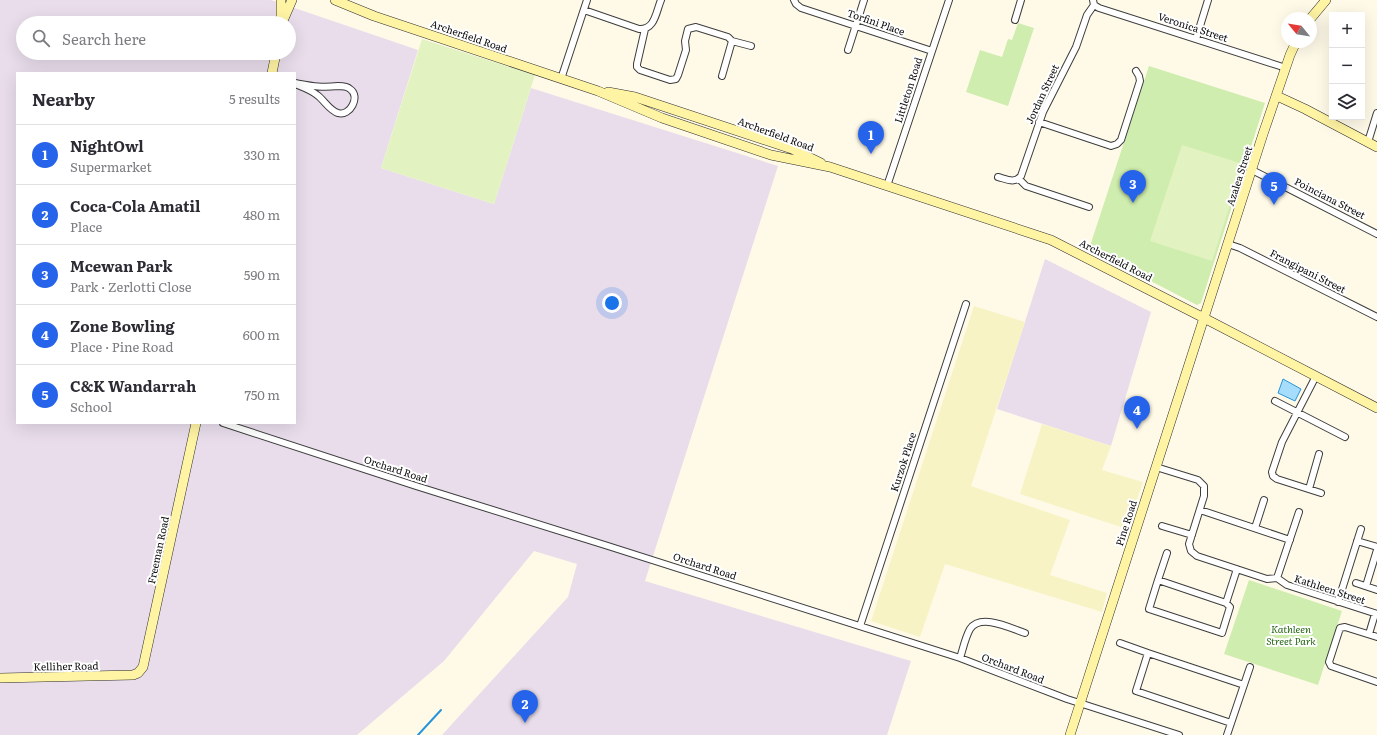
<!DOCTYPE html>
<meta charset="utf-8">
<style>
:root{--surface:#fff;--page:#f7f7f7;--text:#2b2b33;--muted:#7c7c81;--line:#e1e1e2;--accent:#2563eb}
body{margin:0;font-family:Literata,serif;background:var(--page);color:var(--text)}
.controls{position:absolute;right:12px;top:12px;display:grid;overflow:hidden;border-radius:0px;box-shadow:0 4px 16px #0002}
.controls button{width:36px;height:36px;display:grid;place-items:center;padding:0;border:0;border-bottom:1px solid var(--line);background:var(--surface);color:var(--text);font:20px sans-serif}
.compass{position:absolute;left:1281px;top:12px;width:36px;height:36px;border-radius:50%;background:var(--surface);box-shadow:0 4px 16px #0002;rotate:300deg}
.you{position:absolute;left:612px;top:303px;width:14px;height:14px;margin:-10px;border:3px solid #fff;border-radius:50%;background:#1a73e8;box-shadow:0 0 0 6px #1a73e833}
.badge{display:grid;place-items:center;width:26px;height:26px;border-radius:50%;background:var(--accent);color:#fff;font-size:13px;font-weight:700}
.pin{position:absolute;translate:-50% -33px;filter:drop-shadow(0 1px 2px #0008)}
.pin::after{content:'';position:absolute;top:21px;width:14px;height:12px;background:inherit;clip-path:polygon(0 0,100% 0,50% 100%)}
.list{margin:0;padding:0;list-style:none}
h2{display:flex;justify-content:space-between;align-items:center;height:52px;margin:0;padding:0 16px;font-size:17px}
h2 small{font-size:13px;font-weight:400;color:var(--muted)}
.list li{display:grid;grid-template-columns:26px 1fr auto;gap:12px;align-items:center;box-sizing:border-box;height:60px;padding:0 16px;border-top:1px solid var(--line)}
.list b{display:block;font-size:15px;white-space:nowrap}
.list p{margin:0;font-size:13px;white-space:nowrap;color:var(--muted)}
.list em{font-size:13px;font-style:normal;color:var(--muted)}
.icon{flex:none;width:22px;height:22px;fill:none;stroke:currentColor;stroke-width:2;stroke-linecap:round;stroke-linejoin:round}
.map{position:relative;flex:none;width:1377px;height:735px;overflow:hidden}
.search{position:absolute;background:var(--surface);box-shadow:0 4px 16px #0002;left:16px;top:16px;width:280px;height:44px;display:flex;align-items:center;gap:10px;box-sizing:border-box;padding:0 14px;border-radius:22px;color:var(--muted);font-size:15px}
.panel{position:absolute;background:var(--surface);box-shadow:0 4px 16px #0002;left:16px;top:72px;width:280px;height:352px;border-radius:0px}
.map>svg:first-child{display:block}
.industrial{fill:#e9ddeb;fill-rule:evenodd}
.farmland{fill:#f8f3c5}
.green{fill:#cfedae}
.pitch{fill:#e2f3c1}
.water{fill:#a7ddfc;stroke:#2794da}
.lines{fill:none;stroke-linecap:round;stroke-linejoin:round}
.stream{stroke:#2794da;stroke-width:2}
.street-casing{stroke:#3d3d3d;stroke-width:8}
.secondary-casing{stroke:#2c2c2c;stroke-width:10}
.street{stroke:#fff;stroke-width:6}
.secondary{stroke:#fff4a3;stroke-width:9}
.labels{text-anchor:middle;stroke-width:4;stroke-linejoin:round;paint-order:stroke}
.street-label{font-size:10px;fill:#0a0a0a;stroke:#fff}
.park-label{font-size:10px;font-style:italic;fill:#276716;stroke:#fff}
</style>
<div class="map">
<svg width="1377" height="735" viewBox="0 0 1377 735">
<rect width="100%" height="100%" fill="#fffae8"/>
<path class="industrial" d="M0 0H271L418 50 381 168 494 204 531 88 778 166 645 581 911 661 887 735H442L568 597 577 564 534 551 444 661 357 735H0ZM23 23H289V53H23ZM17 73H295V423H17Z
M1045 259 1151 312 1111 446 997 409Z"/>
<path class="farmland" d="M974 306 1025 322 971 486 1070 520 1050 575 1107 593 1102 612 945 564 920 637 871 621Z
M1042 424 1111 446 1102 470 1143 482 1127 529 1020 494Z"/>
<path class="green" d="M1018 23 1034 28 1008 106 966 92 980 50 1002 57 1008 39 1012 40Z
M1149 66 1265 103 1201 303 1197 305 1089 249Z
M1249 580 1342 611 1318 685 1224 654Z"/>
<path class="pitch" d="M422 39 535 75 494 204 381 168Z
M1182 145 1243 164 1212 261 1150 241Z"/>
<path class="water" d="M1283 379 1301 389 1295 401 1278 393Z"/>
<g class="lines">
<path class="stream" d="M418 735 441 710"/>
<g class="street-casing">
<path id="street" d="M794 0 796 4 801 8 932 51
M1094 5 1099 8 1286 68
M584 10 639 29C655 30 656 12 661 0
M1015 20 1021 0
M645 29 637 64V67L640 70 670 80 676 79 678 75 686 50 685 41 688 29 696 27 728 37 732 41 722 76
M1196 39 1208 0
M732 41 751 46
M848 50 864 0
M561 79 587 0
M295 83C312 86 321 88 338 86 342 86 347 86 350 89 361 96 350 117 338 113 330 111 324 100 317 95 311 90 302 87 295 84
M1039 122 1111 146 1117 144 1121 140 1140 81 1139 76 1136 71
M1368 142 1377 113
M1252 170 1377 234
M998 177C1006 179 1015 184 1021 176L1043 112 1076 47 1087 15 1094 5 1093 0
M1019 179 1026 186 1089 207
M887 186 949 0
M1228 244 1240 248 1377 317
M1316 376 1282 442 1272 472 1273 476 1277 479 1321 493
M1275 401 1345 437
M223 423 416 486 608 546 960 658 1067 699 1179 735
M1156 467 1198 480 1204 486V496L1189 544 1191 551 1197 556 1267 579 1277 578 1287 585 1377 614
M1309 489 1319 454
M1200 510 1290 540
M1162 526 1192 535
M1255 528 1264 500
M1357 541 1377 547
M1277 578 1299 512
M1158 580 1167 553
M1356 583 1377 590
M1366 586 1377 550
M1338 602 1361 529
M1226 603 1230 607 1222 633 1149 609 1158 580 1226 603 1237 569
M860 626 966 304
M1369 634 1375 614
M1377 637 1345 627 1340 628 1329 662 1331 666 1377 682
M1120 643 1148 653
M960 658C963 649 965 638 970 629 981 613 1010 628 1025 633
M1231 723 1136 691 1148 653 1244 685
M1227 735 1250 667"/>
</g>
<g class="secondary-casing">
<path id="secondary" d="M281 0V20
M335 0 374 16 598 91 662 118 771 155 830 167 1051 240 1204 318 1377 408
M1311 18 1326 0
M282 23 292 0
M272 73 276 53
M608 92 635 97 792 149 821 163
M1277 96 1305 109 1377 147
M0 678 133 675 138 673 143 667 196 423
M1070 735 1263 134 1290 55 1296 42"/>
</g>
<use href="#street" class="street"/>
<use href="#secondary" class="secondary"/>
</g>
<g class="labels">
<g class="street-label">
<text transform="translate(876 22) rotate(19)" y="4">Torfini Place</text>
<text transform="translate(1193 27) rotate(18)" y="4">Veronica Street</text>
<text transform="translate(469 36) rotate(19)" y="4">Archerfield Road</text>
<text transform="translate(908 90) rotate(-72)" y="4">Littleton Road</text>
<text transform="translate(1042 94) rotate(-65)" y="4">Jordan Street</text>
<text transform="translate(776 134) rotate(20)" y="4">Archerfield Road</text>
<text transform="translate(1239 176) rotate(-72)" y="4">Azalea Street</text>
<text transform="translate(1330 198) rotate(27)" y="4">Poinciana Street</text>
<text transform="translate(1116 260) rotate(27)" y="4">Archerfield Road</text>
<text transform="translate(1308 271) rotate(27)" y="4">Frangipani Street</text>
<text transform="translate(903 462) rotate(-72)" y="4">Kurzok Place</text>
<text transform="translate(396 469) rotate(18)" y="4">Orchard Road</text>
<text transform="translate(1126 523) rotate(-72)" y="4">Pine Road</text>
<text transform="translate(158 550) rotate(-78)" y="4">Freeman Road</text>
<text transform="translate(705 566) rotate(18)" y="4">Orchard Road</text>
<text transform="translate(1330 589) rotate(18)" y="4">Kathleen Street</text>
<text transform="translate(66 666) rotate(-1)" y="4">Kelliher Road</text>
<text transform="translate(1013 668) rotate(21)" y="4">Orchard Road</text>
</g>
<g class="park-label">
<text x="1291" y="633">Kathleen<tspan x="1291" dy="12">Street Park</tspan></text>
</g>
</g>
</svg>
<div class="controls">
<button>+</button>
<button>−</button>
<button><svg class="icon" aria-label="layers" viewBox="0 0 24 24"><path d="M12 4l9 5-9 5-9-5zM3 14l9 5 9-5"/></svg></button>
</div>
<svg class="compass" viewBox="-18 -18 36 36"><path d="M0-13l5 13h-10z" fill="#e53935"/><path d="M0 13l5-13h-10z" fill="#7c7c81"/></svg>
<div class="you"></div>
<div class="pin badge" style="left:871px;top:154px">1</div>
<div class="pin badge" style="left:525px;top:723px">2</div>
<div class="pin badge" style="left:1133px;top:203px">3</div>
<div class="pin badge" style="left:1137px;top:429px">4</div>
<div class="pin badge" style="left:1274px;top:205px">5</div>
<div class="search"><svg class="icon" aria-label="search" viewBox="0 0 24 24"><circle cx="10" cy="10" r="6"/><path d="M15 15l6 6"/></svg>Search here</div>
<section class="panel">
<h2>Nearby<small>5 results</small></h2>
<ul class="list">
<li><span class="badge">1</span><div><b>NightOwl</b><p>Supermarket</p></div><em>330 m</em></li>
<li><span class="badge">2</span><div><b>Coca-Cola Amatil</b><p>Place</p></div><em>480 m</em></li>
<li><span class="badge">3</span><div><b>Mcewan Park</b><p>Park · Zerlotti Close</p></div><em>590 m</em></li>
<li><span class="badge">4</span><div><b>Zone Bowling</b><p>Place · Pine Road</p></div><em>600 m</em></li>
<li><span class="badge">5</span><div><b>C&amp;K Wandarrah</b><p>School</p></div><em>750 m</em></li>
</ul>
</section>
</div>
